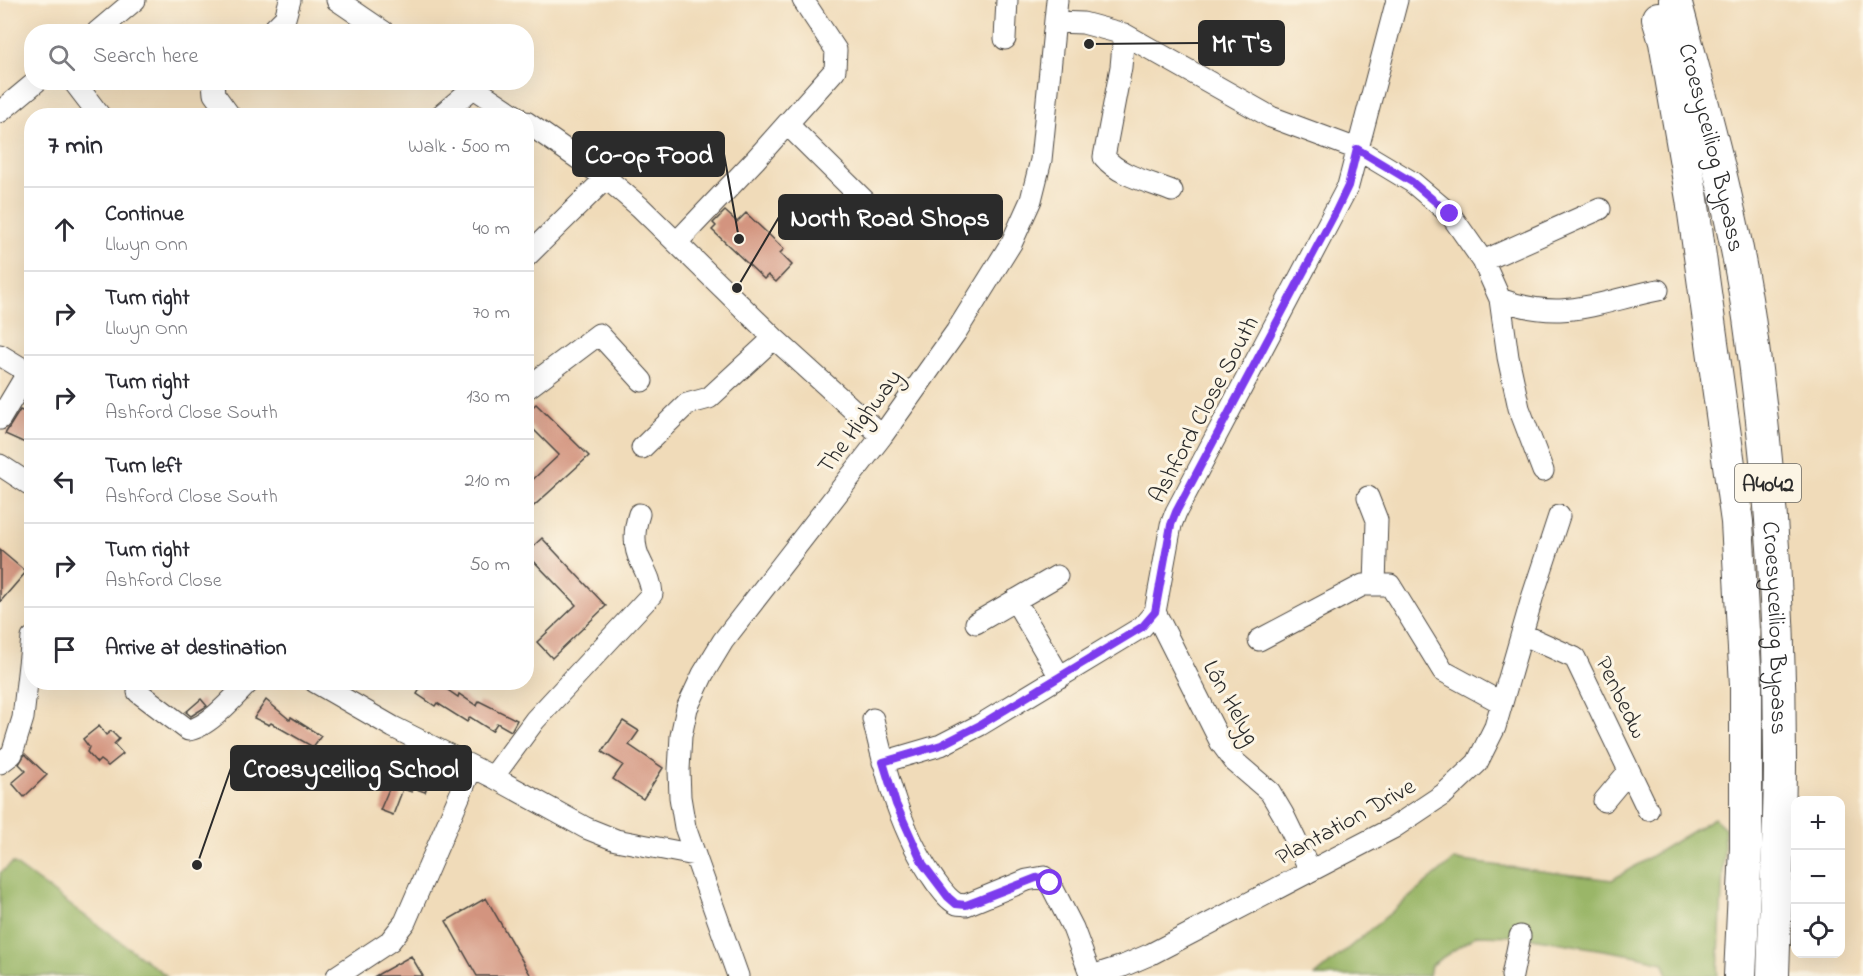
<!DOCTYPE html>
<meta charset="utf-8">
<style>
:root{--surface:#fff;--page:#f2f2f3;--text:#2b2b33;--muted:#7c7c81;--line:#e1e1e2}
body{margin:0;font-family:"Indie Flower",sans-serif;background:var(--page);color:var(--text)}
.controls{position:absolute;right:18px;bottom:18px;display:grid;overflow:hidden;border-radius:12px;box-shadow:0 6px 24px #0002}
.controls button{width:54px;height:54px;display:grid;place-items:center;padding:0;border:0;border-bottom:2px solid var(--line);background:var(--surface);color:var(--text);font:30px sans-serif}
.stop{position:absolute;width:18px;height:18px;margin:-14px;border:4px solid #7c3aed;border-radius:50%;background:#fff}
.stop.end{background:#7c3aed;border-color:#fff;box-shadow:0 2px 6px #0008}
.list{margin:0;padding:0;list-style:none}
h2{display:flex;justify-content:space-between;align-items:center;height:78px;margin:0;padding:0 24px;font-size:26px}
h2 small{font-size:20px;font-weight:400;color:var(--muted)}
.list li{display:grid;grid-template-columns:39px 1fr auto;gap:18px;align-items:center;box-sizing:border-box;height:84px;padding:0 24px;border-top:2px solid var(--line)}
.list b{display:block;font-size:22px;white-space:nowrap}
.list p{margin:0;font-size:20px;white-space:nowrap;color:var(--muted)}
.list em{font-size:20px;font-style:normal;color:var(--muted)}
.icon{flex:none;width:33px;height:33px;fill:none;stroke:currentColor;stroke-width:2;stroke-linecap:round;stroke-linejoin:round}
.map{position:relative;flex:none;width:1863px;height:976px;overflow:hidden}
.search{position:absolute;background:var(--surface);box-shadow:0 6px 24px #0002;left:24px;top:24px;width:510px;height:66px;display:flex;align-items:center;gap:15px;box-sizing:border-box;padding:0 21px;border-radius:24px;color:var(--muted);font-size:22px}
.panel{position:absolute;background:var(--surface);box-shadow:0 6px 24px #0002;left:24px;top:108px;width:510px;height:582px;border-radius:24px}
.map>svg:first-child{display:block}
.forest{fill:#9ab668;stroke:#62704a;stroke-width:1.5}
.building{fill:#d3947f}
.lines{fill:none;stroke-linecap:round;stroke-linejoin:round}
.minor-casing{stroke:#494540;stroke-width:23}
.highway-casing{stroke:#494540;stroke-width:34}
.minor{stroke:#fff;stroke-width:21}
.highway{stroke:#fff;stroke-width:32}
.route{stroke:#7c3aed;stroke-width:8}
.labels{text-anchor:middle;stroke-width:6;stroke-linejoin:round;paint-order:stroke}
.shield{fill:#fcf5e5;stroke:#6a6863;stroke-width:1.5}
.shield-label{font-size:22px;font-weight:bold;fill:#2b2b2b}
.street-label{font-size:24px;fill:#2b2b2b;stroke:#fcf5e5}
.leader{fill:none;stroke:#2b2b2b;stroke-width:2}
.callout-dot{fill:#2b2b2b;stroke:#fcf5e5;stroke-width:2}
.callout{fill:#2b2b2b;stroke:#2b2b2b;stroke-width:2}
.callout-label{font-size:26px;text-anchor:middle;font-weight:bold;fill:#fff}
</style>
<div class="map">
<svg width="1863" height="976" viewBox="0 0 1863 976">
<rect width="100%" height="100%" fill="#fcf5e5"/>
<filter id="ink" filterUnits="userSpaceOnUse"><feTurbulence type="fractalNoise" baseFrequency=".0167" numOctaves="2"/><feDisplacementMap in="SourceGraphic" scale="12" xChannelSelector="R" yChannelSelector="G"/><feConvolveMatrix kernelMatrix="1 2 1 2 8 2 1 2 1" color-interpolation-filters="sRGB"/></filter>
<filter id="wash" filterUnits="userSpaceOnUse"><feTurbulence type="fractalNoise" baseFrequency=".008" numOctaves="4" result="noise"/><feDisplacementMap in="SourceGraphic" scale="24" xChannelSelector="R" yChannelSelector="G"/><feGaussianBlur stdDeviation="1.35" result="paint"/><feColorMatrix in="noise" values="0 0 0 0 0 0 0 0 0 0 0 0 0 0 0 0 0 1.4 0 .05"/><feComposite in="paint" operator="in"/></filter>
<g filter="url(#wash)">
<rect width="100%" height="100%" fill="#f0dbb9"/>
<path class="forest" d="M1714 818 1725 828 1718 976H1667V972L1663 962 1633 955 1520 936 1477 935 1431 965 1429 976H1315L1454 860 1612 880Z
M13 863 167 976H0V873Z"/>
<g id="blocks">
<path class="building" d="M725 211 737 222 746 213 784 249 780 253 792 265 776 282 768 275 764 279 712 230 716 226 713 223Z
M536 404 589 456 526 513V486L559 455 526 422V413Z
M20 410 32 415V446L5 434Z
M542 538 606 606 552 658 537 642 576 605 526 553Z
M0 550 26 572 0 602Z
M424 682H436L458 697 459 694 477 706 479 701 517 720 511 731 497 723 492 731 470 717 467 722 437 703 435 706 417 694Z
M201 699 207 706 191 716 186 712Z
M266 700 290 720 291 717 321 736 313 747 271 723 269 725 254 718Z
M623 721 639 731 629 745 663 768 643 799 613 779 623 765 602 752Z
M99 726 106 735 111 731 119 739 114 744 123 754 108 766 100 760 97 763 87 752 89 747 83 739Z
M345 753 401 778 407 763 420 767 418 772 431 776 425 792 414 788 412 792 403 789 393 815 380 810 389 789 338 767Z
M25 754 47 775 24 797 12 783 26 771 19 764Z
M486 898 531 976H477L446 921Z
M411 956 423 976H375Z"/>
</g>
</g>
<g filter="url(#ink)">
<use href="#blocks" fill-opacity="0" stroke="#494540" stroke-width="1.5"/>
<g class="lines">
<g class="minor-casing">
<path id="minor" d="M337 0 384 32
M1055 22 1083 23 1124 34 1271 117 1357 149 1412 182 1450 214 1483 261 1500 299 1508 357 1519 408 1543 471
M97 32 135 0
M271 32 285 18 290 0
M1124 34 1121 67 1104 157C1119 176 1150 182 1172 191
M1005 39 1007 0
M74 82 100 116
M213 82 214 94 230 116
M465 82 516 116
M0 112 36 82
M440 116 473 88
M526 122 606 178 640 207 774 338 882 436
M787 124 878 214
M677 242 755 160 835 70 836 50 803 0
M526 257 606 178
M1483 261 1600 209
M1500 299C1563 323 1598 302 1658 290
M0 355 28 372
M526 389 599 334 642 381
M0 419 28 372 32 374
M642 448 687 404 709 398 774 338
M0 465 32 486
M1368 497 1377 520 1375 585
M1015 600 1060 677
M1155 612 1221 743 1235 762 1270 792 1283 814 1310 870
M976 623 1057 576
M1522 634 1575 658 1648 810
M1259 640 1363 585H1390L1443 671 1502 703
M315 682 393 727 493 777 586 828 616 840 695 855
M138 692 188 730C208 728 235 696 249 682
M873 719C886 775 901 833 935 881 940 888 948 900 957 904 960 905 963 904 966 905L1027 880 1044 877 1050 883 1073 928 1091 976
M883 762 941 745 980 725 1142 627 1155 612 1171 525 1176 512 1348 186 1397 0
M0 763 12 754 23 718 32 638
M493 777 535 720 652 594C651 580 646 573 641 562 633 547 634 529 639 514
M1604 801 1629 771
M337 976 390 941 405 922 472 767
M738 976 685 827 680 797 679 770 681 736 687 708 703 674 723 641 882 436 956 332 1012 242 1031 200 1041 160 1057 0
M1092 976 1123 966 1151 954 1393 828 1444 794 1477 763 1495 727 1533 595 1559 516
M1512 976 1520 936"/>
</g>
<g class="highway-casing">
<g id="highway">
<path id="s1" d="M1675 0C1703 105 1733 210 1749 318 1770 463 1780 611 1780 758 1780 831 1775 904 1773 976"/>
<path d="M1658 18 1665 42 1692 199 1737 522 1746 685V848L1740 976"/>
</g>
</g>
<use href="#minor" class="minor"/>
<use href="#highway" class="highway"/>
</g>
</g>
<g class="lines" filter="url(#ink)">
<path class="route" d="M1050 883 1044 877 1036 878 966 905 956 904 948 897 923 864 896 804 883 762 941 745 980 725 1142 627 1155 612 1171 525 1176 512 1336 211 1348 186 1357 149 1412 182 1450 214"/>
</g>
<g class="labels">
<rect class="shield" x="1735" y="464" width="66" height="38" rx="4.5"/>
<g class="shield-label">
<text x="1768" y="491">A4042</text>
</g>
<g class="street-label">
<text dy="8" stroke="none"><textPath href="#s1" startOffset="152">Croesyceiliog Bypass</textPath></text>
<text transform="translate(1203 409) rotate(-62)" y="8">Ashford Close South</text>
<text transform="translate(859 421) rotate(-53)" y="8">The Highway</text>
<text dy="8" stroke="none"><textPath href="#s1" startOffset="638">Croesyceiliog Bypass</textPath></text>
<text transform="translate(1622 697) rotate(64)" y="8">Penbedw</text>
<text transform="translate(1232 702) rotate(61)" y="8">Lôn Helyg</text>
<text transform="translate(1345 821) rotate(-29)" y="8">Plantation Drive</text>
</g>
</g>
<path class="leader" d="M1089 44L1199 43M739 239L724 154M737 288L779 217M197 865L231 768"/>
<g class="callout-dot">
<circle cx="1089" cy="44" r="6"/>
<circle cx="739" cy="239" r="6"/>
<circle cx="737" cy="288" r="6"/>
<circle cx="197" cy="865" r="6"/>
</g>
<g class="callout">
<rect x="1199" y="21" width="85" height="44" rx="6"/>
<rect x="573" y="132" width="151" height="44" rx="6"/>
<rect x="779" y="195" width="223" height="44" rx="6"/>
<rect x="231" y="746" width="240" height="44" rx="6"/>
</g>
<g class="callout-label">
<text x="1242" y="52">Mr T's</text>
<text x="649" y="163">Co-op Food</text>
<text x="890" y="226">North Road Shops</text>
<text x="351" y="777">Croesyceiliog School</text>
</g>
</svg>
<div class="controls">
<button>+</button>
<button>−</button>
<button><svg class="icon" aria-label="locate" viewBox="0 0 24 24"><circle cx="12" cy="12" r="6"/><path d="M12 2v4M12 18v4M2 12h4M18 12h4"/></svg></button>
</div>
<div class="stop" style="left:1050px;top:883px"></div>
<div class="stop end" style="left:1450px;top:214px"></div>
<div class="search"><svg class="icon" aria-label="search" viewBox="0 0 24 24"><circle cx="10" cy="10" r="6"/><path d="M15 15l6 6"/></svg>Search here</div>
<section class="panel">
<h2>7 min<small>Walk · 500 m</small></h2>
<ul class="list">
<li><svg class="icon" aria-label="ahead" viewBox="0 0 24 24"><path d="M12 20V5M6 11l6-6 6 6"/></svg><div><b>Continue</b><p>Llwyn Onn</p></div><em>40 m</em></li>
<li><svg class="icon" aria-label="right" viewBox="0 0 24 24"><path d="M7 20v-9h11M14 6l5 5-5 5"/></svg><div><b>Turn right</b><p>Llwyn Onn</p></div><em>70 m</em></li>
<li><svg class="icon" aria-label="right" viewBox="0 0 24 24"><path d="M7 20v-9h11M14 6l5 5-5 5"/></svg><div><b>Turn right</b><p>Ashford Close South</p></div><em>130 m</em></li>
<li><svg class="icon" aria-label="left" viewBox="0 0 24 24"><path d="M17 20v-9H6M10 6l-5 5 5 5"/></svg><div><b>Turn left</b><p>Ashford Close South</p></div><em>210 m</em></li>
<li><svg class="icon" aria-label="right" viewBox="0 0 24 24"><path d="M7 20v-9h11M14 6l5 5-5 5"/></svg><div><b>Turn right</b><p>Ashford Close</p></div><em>50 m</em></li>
<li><svg class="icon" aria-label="arrive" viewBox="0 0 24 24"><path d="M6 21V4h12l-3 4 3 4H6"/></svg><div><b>Arrive at destination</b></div></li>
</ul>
</section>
</div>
